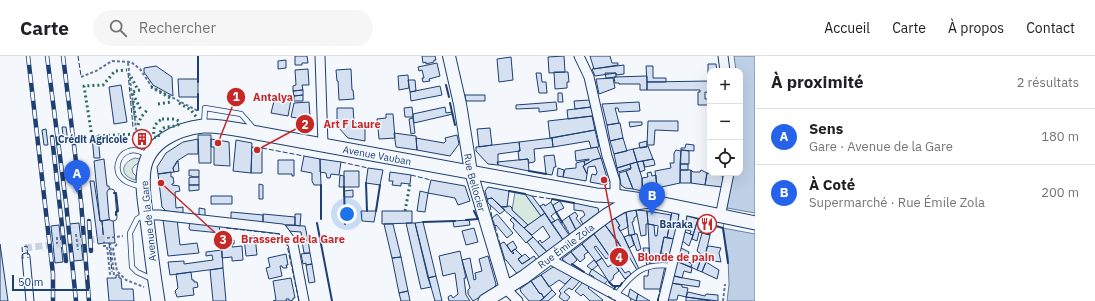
<!DOCTYPE html>
<html lang="fr">
<meta charset="utf-8">
<style>
:root{--surface:#fff;--page:#f6f6f6;--text:#202124;--muted:#757577;--line:#e0e0e0;--accent:#2563eb}
body{margin:0;font-family:"IBM Plex Sans",sans-serif;background:var(--page);color:var(--text)}
.controls{position:absolute;right:12px;top:12px;display:grid;overflow:hidden;border-radius:8px;box-shadow:0 4px 16px #0002}
.controls button{width:36px;height:36px;display:grid;place-items:center;padding:0;border:0;border-bottom:1px solid var(--line);background:var(--surface);color:var(--text);font:20px sans-serif}
.scale{position:absolute;left:12px;bottom:10px;width:77px;box-sizing:border-box;padding-left:4px;border:2px solid #1d3f73;border-top:0;font-size:11px;line-height:14px;white-space:nowrap;color:#1d3f73;-webkit-text-stroke:3px #f4f7fb;paint-order:stroke}
.you{position:absolute;left:347px;top:158px;width:14px;height:14px;margin:-10px;border:3px solid #fff;border-radius:50%;background:#1a73e8;box-shadow:0 0 0 6px #1a73e833}
.badge{display:grid;place-items:center;width:26px;height:26px;border-radius:50%;background:var(--accent);color:#fff;font-size:13px;font-weight:700}
.pin{position:absolute;translate:-50% -33px;filter:drop-shadow(0 1px 2px #0008)}
.pin::after{content:'';position:absolute;top:21px;width:14px;height:12px;background:inherit;clip-path:polygon(0 0,100% 0,50% 100%)}
.list{margin:0;padding:0;list-style:none}
h2{display:flex;justify-content:space-between;align-items:center;height:52px;margin:0;padding:0 16px;font-size:17px}
h2 small{font-size:13px;font-weight:400;color:var(--muted)}
.list li{display:grid;grid-template-columns:26px 1fr auto;gap:12px;align-items:center;box-sizing:border-box;height:56px;padding:0 16px;border-top:1px solid var(--line)}
.list b{display:block;font-size:15px;white-space:nowrap}
.list p{margin:0;font-size:13px;white-space:nowrap;color:var(--muted)}
.list em{font-size:13px;font-style:normal;color:var(--muted)}
.icon{flex:none;width:22px;height:22px;fill:none;stroke:currentColor;stroke-width:2;stroke-linecap:round;stroke-linejoin:round}
.map{position:relative;flex:none;width:755px;height:245px;overflow:hidden}
header{display:flex;align-items:center;gap:24px;box-sizing:border-box;height:56px;padding:0 20px;background:var(--surface);border-bottom:1px solid var(--line)}
header strong{font-size:19px}
nav{display:flex;gap:22px;margin-inline-start:auto;font-size:14px}
.search{width:280px;height:36px;background:var(--page);display:flex;align-items:center;gap:10px;box-sizing:border-box;padding:0 14px;border-radius:22px;color:var(--muted);font-size:15px}
main{display:flex}
aside{flex:1;background:var(--surface)}
.map>svg:first-child{display:block}
.green{fill:#d7e8df;stroke:#687fa3}
.water{fill:#bed0e5;stroke:#687fa3}
.pier{fill:#f4f7fb;stroke:#687fa3}
.building{fill:#d5e0f0;stroke:#1d3f73}
.lines{fill:none;stroke-linecap:round;stroke-linejoin:round}
.pedestrian-tunnel{stroke:#c9d2e0;stroke-width:7;stroke-dasharray:7 3.5;stroke-linecap:butt}
.service-casing{stroke:#1d3f73;stroke-width:6}
.pedestrian-casing{stroke:#1d3f73;stroke-width:9}
.minor-casing{stroke:#1d3f73;stroke-width:11}
.tertiary-casing{stroke:#1d3f73;stroke-width:14}
.secondary-casing{stroke:#1d3f73;stroke-width:15}
.path{stroke:#5e769c;stroke-width:2;stroke-dasharray:3 2;stroke-linecap:butt}
.service{stroke:#f4f7fb;stroke-width:4.5}
.pedestrian{stroke:#f4f7fb;stroke-width:7}
.minor{stroke:#f4f7fb;stroke-width:9}
.tertiary{stroke:#f4f7fb;stroke-width:12}
.secondary{stroke:#f4f7fb;stroke-width:13}
.rail-casing{stroke:#1d3f73;stroke-width:4.5}
.rail{stroke:#f4f7fb;stroke-width:3;stroke-dasharray:9;stroke-linecap:butt}
.hedge{stroke:#2c6c60;stroke-width:3;stroke-dasharray:2 3;stroke-linecap:butt}
.fence{stroke:#1d3f73;stroke-width:1;stroke-dasharray:5 2;stroke-linecap:butt}
.wall{stroke:#1d3f73;stroke-width:2}
.labels{text-anchor:middle;stroke-width:3;stroke-linejoin:round;paint-order:stroke}
.poi-label{font-size:10px;font-weight:bold;fill:#1d3f73;stroke:#f4f7fb;text-anchor:end}
.street-label{font-size:10px;fill:#1d3f73;stroke:#f4f7fb}
.leader{fill:none;stroke:#c62828;stroke-width:1.5}
.callout-dot{fill:#c62828;stroke:#f4f7fb;stroke-width:1.5}
.mark-label{font-size:12px;text-anchor:middle;font-weight:bold;fill:#fff}
.callout-label{font-size:11px;text-anchor:middle;font-weight:bold;fill:#c62828;stroke:#f4f7fb;stroke-width:3;stroke-linejoin:round;paint-order:stroke}
</style>
<header>
<strong>Carte</strong>
<div class="search"><svg class="icon" aria-label="search" viewBox="0 0 24 24"><circle cx="10" cy="10" r="6"/><path d="M15 15l6 6"/></svg>Rechercher</div>
<nav><a>Accueil</a><a>Carte</a><a>À propos</a><a>Contact</a></nav>
</header>
<main>
<div class="map">
<svg width="755" height="245" viewBox="0 0 755 245">
<rect width="100%" height="100%" fill="#f4f7fb"/>
<path class="green" d="M135 102 140 103 139 107 135 109 132 113 133 117 136 120 135 124C120 120 120 107 135 102Z
M515 136 525 138 541 160 528 169 512 154Z"/>
<path class="water" d="M734 0H755V245H727L729 229 728 200 723 175 733 117H740V15H736Z"/>
<path class="pier" d="M727 152 755 157V178L723 172Z"/>
<path class="building" d="M295 0H307L308 7H302V9H295Z
M422 0H435L436 4H434V6L426 8V6L423 7Z
M564 0 565 16 549 17 548 1Z
M590 0H610L612 7H618V9L594 13Z
M511 1 513 24 499 26 497 3Z
M286 4V12L278 13V5Z
M437 7 440 20 429 23 430 25 423 26 422 22H424L422 14 419 15 418 11Z
M708 8H716L717 15H710V19H708Z
M624 9V18L616 19V17L595 20 592 13Z
M156 10 172 21 173 40 153 29 144 16V12Z
M646 10H653V22H666V26H647Z
M308 13 309 29H302L303 34 293 35V30L296 29 295 14Z
M351 13 352 34H353L354 43 339 44 338 25H337L336 14Z
M554 16H568L569 26H567V32L555 33Z
M536 17H541L542 26H546L547 37H539Z
M605 17H616V21L606 22Z
M408 19 409 32 399 34 398 20Z
M647 20V34H640V28H619V27H615L614 21Z
M613 22 615 32 599 38 596 23Z
M178 23H198V41H179Z
M408 24H415L416 35 410 36Z
M710 25V37L705 36V43H710V49H698V36H700V34H647V26Z
M121 29 127 66 114 68 109 31Z
M440 30 442 39 411 45 410 36Z
M303 34V39L294 40 293 35Z
M558 37H562L563 46H558Z
M303 39V45H294V40Z
M465 39H485V45H466Z
M275 41 291 44 288 60 271 57Z
M590 44 591 51 575 53 574 45Z
M309 46 310 60 303 63 291 61 294 47Z
M556 46 557 54 539 56V52L516 53V49Z
M639 46 640 55 619 56 618 52H615L619 67 607 69 602 48Z
M412 51 413 61H405L404 52Z
M445 51 446 57 452 56 453 58 414 67 413 58Z
M591 51 593 60 568 63 567 54Z
M337 52H353L354 65 357 68H365V85L348 82 337 70Z
M386 58H393L395 82 379 83 377 63 386 62Z
M592 60 595 74 550 82 548 65Z
M413 62 415 77 411 78 409 63Z
M648 65H678V75L655 74 654 89H647Z
M629 66H642V69L630 71Z
M620 67 623 82 610 85 607 69Z
M62 71H66L68 86 64 87Z
M490 72 492 89 479 91 477 73Z
M46 73 48 89H44L42 74Z
M595 74 599 91 591 92 589 85 553 91 552 82Z
M394 77 416 80 417 94 396 91Z
M198 79H211V107H199Z
M457 79 459 88 450 100 417 94 416 82 444 87 446 85 445 82Z
M98 80 100 102H94L92 81Z
M552 82 553 91 534 93 535 105 534 106 529 107 528 103 519 104 518 95H520L519 86Z
M623 82 627 95 614 98 610 85Z
M198 83V98H188L177 105 173 112 174 116 158 118 157 111 166 97 183 86Z
M211 83 229 86 230 110 214 109V91H211Z
M236 84 252 87 251 117 233 115Z
M647 85V91L640 92 639 87Z
M519 86 520 95 498 98V109L488 108 476 95V91Z
M686 88 694 89V95L681 94V92H685Z
M648 90 653 103 637 106 633 93Z
M252 91 262 92V117H251Z
M597 91 601 102 593 104 585 109 584 105 589 104V103L576 105 575 95Z
M633 93 637 106 617 112 614 98Z
M676 94 681 95 680 127 657 132 655 115 671 112 670 107H674V97Z
M681 94 689 95V108H680Z
M554 99 556 111H554L552 119 546 118 544 100Z
M304 100 320 103 321 129H314L312 125V117L301 115Z
M601 102 608 125 606 129 590 126 592 118 596 119 597 116 595 110 588 111 587 118 583 110 593 104Z
M104 103 107 130H109L113 163 100 165 94 105Z
M320 103 341 106 339 119 331 118 330 122H327L326 117 320 116Z
M528 103 529 115 498 109 497 106Z
M653 103 654 104 655 109 645 111 643 105Z
M278 104H294V120H292V118H278Z
M178 105 179 115 174 116 173 112Z
M584 105 585 109 583 110 587 118 586 125 563 121 565 113 576 112V107Z
M643 105 645 114 640 116 637 106Z
M637 106 642 122V135L633 133 626 115 631 113 630 108Z
M630 108 631 112 618 116 617 112Z
M680 108H688V114H680Z
M368 112 383 114 380 129 366 127Z
M558 112 564 114 563 121 557 120Z
M189 114H199V121H192V120H189Z
M680 114H691V127H680Z
M691 114 693 116H700L701 114 707 117 705 129 691 127Z
M344 115H359V131H344Z
M626 115 633 133 625 132 621 129 619 117Z
M171 116V121H173L174 127 172 128V129L179 130 180 135 175 136 176 152 183 151V157L166 155 162 151 158 118Z
M390 116 411 119 410 128 401 127V130L392 129 393 125H389Z
M651 116 652 120 656 119 657 132 643 135 642 122 648 121 647 117Z
M707 117 723 120 722 131 705 129Z
M340 119 344 120V131H339Z
M192 121H199V129H189V122Z
M431 124 465 130 470 145 458 149 455 142 428 137Z
M90 125H94L100 165H102L104 187 98 188Z
M259 128 263 129V143H259Z
M189 129H199V134L189 135Z
M488 131 509 135 507 151H501L492 142 487 143 485 135Z
M353 134V141H344V135Z
M420 135 428 137 425 156 417 155Z
M525 138 532 140 545 157 541 160Z
M211 140H232V148H211Z
M492 142 505 154 500 158 488 147 487 143Z
M560 145 564 152 556 156 553 149Z
M551 146 556 156 551 160 555 165 551 167 540 150 544 148 545 150Z
M574 147 598 152 599 156 583 168 580 163 585 159 583 155 574 154Z
M510 150 512 152V154L528 169 524 172 501 151Z
M199 152 205 153V160L199 159Z
M636 154 637 160 634 162V165L632 166 635 178 629 180 626 156Z
M636 154 647 155 648 168H646V179L641 180Z
M361 155H376L374 166 362 165Z
M382 155H412V167L382 168Z
M647 155 671 159 669 172 648 168Z
M231 156 263 159V168L231 164Z
M575 156 578 160 576 162 582 170 576 174 569 160Z
M626 156 628 171 620 175 618 171 620 170 615 162Z
M672 156 677 157 679 160 675 183 667 182Z
M545 157 564 185 548 197 538 186 540 184 542 187 550 181 543 170 532 179 524 172Z
M263 158 295 161V169H285V171L263 168Z
M295 158H301L300 170 295 169Z
M497 158 513 177 507 182 496 169 495 170 492 162Z
M569 160 576 174 570 179 562 165Z
M687 160 698 163 693 179 690 178 691 175 683 173Z
M513 161 533 181 526 187 513 172 514 168 510 164Z
M615 162 620 170 618 171 624 181 639 213 637 214 625 194H623L605 169Z
M113 163 115 187H104L102 165Z
M177 163 180 189 197 187 199 197 168 200 163 164Z
M558 163 569 179 563 184 551 167Z
M698 163 712 167 710 179 699 176 697 185 692 183Z
M469 164 470 169 454 171 453 165Z
M190 166 219 169 220 177 190 174 189 172Z
M423 166 436 220 428 222 415 167Z
M79 167 83 204 74 205 69 168Z
M406 167H415L431 231 421 233Z
M384 168H393L401 201 392 202Z
M648 168 654 169 655 180H657L658 171 669 172 667 182 664 181 658 208H650Z
M59 169 63 206 55 207 51 170Z
M285 169 305 170 308 184 302 185 301 176 288 175Z
M605 169 617 184 629 204 626 206 620 196 615 199 619 205 617 206 625 217 629 215 631 218 625 223 594 178Z
M474 172 478 186 466 189 462 175Z
M683 173 685 174V176L693 179 689 190 681 184Z
M702 177 710 179 705 201 697 195Z
M594 178 610 201 606 203 596 190 594 191 602 202 596 206 582 188Z
M635 178H637L641 193 637 195 631 179Z
M629 179H631L634 189 629 192 624 181Z
M255 180 257 199 246 200 244 181Z
M533 181 548 197 540 202 527 186Z
M664 181 675 183 671 199 661 197Z
M231 182V185L234 184V188H232V191L242 190 243 204 232 205V201L222 202 221 183Z
M308 184 310 197H304L302 185Z
M513 185 517 192 511 196 507 189Z
M504 186 513 198 514 197 512 195 515 193 522 200 518 203 522 208 534 200 538 206 518 219 506 204H505L500 188Z
M0 188 8 245H0Z
M582 188 588 196 584 199 585 202 580 206 571 196Z
M709 190 721 192 719 197 721 206 714 205 705 201 707 191Z
M679 191 689 196 687 205 692 208 691 211 676 205Z
M643 192H649L650 208 647 210Z
M222 194 223 212 170 219 168 206 184 205V208L213 204 212 199 206 200V196Z
M460 195 466 222H464L466 239 470 245H449L448 241 451 239 453 242 458 238 455 217 443 220 439 200Z
M571 196 577 204 570 210 562 203Z
M310 197 312 208 306 209V207L303 208 301 198Z
M286 198 288 209H286L287 212H283L282 210H280L282 220 269 223 266 212 270 211 268 202Z
M525 198 530 203 522 208 518 203Z
M694 199 701 203 697 214 691 211Z
M488 200 496 228 494 233 473 245 468 238V234L470 232 462 204 470 202 474 224 476 223 475 217 482 215 479 203Z
M401 201 408 235 399 237 392 202Z
M602 202 608 211 614 207 619 215 614 219 613 223 609 226 596 206Z
M701 203 706 206 702 216 697 214Z
M594 204 598 209 592 214 587 210Z
M676 205 692 212 691 217 684 215 682 222 672 219Z
M706 206 719 214 717 223 702 216Z
M312 208 315 226 309 227 306 209Z
M649 210H665L660 233H644V220H648Z
M553 211H558L573 220 565 228 559 224 549 231 541 219Z
M223 212 226 245H213L210 214Z
M592 213 608 224 603 230 593 223 594 221 589 218Z
M191 216 192 224H194V226H197L198 231 193 232 194 239 177 241 175 235 178 232 176 218Z
M116 219H119V222H121L122 233H133L134 245H109L107 222H116Z
M541 219 552 234 544 242 541 237 540 238 531 225Z
M436 220 438 228 442 245H435L431 231 428 222Z
M573 220 581 224 572 234 569 232 564 236 570 241 567 245H564L559 241 561 237 559 235Z
M673 220 700 225 699 231 671 227Z
M291 222 295 242H293V244L289 245V243H286L287 245H273L276 244 273 225Z
M531 225 540 238 541 237 544 242 540 245H529L521 236 520 233Z
M583 226 590 230 588 232 603 244 602 245H590L583 238 581 240 575 235Z
M671 227 682 229V231L688 232 686 241 678 239 677 244H667Z
M630 233 638 238 636 245 628 241Z
M552 234 556 238 548 245H540Z
M408 235 410 245H401L399 237Z
M688 236 705 240 706 238 718 239V245L686 241Z
M638 238 650 245H636Z
M686 241 711 245H686Z"/>
<g class="lines">
<path class="pedestrian-tunnel" d="M25 192 107 182"/>
<g class="service-casing">
<path id="service" d="M204 69 205 52 241 58 255 74
M142 131C136 129 128 128 124 124 113 116 117 99 129 95 134 93 142 96 147 99
M145 158 137 163 130 177 132 211 137 216 152 223
M616 239C632 218 643 206 672 210"/>
</g>
<g class="pedestrian-casing">
<path id="pedestrian" d="M111 137 113 161
M681 172 684 152
M26 201 30 245"/>
</g>
<g class="minor-casing">
<path id="minor" d="M320 0 323 88
M579 0 589 21 607 100 615 125V140
M723 0 725 15
M147 159H159L282 173 293 188 304 245
M720 161 729 117
M549 203 626 245
M506 233 518 245
M663 245 681 172"/>
</g>
<g class="tertiary-casing">
<g id="tertiary">
<path id="s1" d="M449 0 460 48 471 116 506 233"/>
</g>
</g>
<g class="secondary-casing">
<g id="secondary">
<path id="s2" d="M158 245C154 221 151 197 148 172 146 154 141 133 144 114 148 86 177 73 203 70 220 69 240 74 257 77L596 139 615 140 649 145"/>
<path id="s3" d="M485 245 524 221 607 159 622 150 629 148 649 145 755 167"/>
</g>
</g>
<path class="path" d="M128 7 137 81
M81 21 96 15 112 5 131 6 140 13 152 31 198 55
M562 166 568 175
M76 178 78 194
M57 181V188
M107 182 123 180
M117 188 113 193 117 215 126 224 144 231
M103 190H107L110 218H114L110 187
M723 245 725 228"/>
<use href="#service" class="service"/>
<use href="#pedestrian" class="pedestrian"/>
<use href="#minor" class="minor"/>
<use href="#tertiary" class="tertiary"/>
<use href="#secondary" class="secondary"/>
<g class="rail-casing">
<path id="rail" d="M28 0 53 218V245
M47 0 66 147 76 245
M63 0 81 146 89 245
M52 81 66 205
M89 165 91 195"/>
</g>
<use href="#rail" class="rail"/>
<path class="hedge" d="M131 21 137 32
M151 31 170 42
M140 34 132 36 141 54
M133 45 136 65
M179 47 191 54 197 62
M158 48 172 46
M162 63H175L179 65 178 69C167 73 162 67 158 82L154 81C153 72 154 68 162 63Z
M138 69 141 61 148 53
M98 80 135 78
M92 81 84 30 103 29 115 15 127 14
M138 86V83L141 80
M405 155 410 128"/>
<path class="fence" d="M78 0 81 20
M128 17 133 71
M262 92 304 100
M341 106 368 112
M411 119 431 124
M532 140 552 143 551 146
M490 149 492 162
M495 170 500 188
M226 172 279 178 287 189 299 245
M109 187 112 216
M23 203 22 191 27 190 28 202
M608 240 616 245
M658 243 660 233"/>
<path class="wall" d="M198 0V26
M446 29 449 41
M198 38V54
M450 47 455 69
M740 80V79
M529 115 546 118
M366 127 367 155
M321 129V163
M344 131 345 168
M509 135 525 138
M114 137H116L118 155 116 156V159
M552 143 574 147
M376 155 380 129
M556 156 562 166
M466 164 478 163 474 155
M423 166 455 165
M317 167 332 245
M712 169 723 172 728 207
M572 208 584 216
M609 226 613 230H616
M614 233 616 230H620L622 227
M658 245V243"/>
</g>
<defs>
<g id="building-ring" transform="scale(1)"><circle r="9.5" fill="#f4f7fb" stroke="#c62828" stroke-width="1.5"/><path d="M-4-6H4V6H1V3H-1V6H-4ZM-2.5-4.3h1.7v1.8h-1.7ZM.8-4.3h1.7v1.8H.8ZM-2.5-1h1.7V.8h-1.7ZM.8-1h1.7V.8H.8Z" fill="#c62828"/></g>
<g id="restaurant-ring" transform="scale(1)"><circle r="9.5" fill="#f4f7fb" stroke="#c62828" stroke-width="1.5"/><path d="M-5-6h1v4h1v-4h1v4h1v-4h1v5L-1.5 .5V6h-2V.5L-5-1ZM5-6V6H3V1.5H1.5Q1.5-4 5-6Z" fill="#c62828"/></g>
</defs>
<g fill-rule="evenodd">
<use href="#building-ring" x="142" y="83"/>
<use href="#restaurant-ring" x="707" y="168"/>
</g>
<g class="labels">
<g class="poi-label">
<text x="128" y="87">Crédit Agricole</text>
<text x="693" y="172">Baraka</text>
</g>
<g class="street-label">
<text dy="4" stroke="none"><textPath href="#s2" startOffset="388">Avenue Vauban</textPath></text>
<text dy="4" stroke="none"><textPath href="#s1" startOffset="129">Rue Bellocier</textPath></text>
<text transform="translate(148 165) rotate(-96)" y="4">Avenue de la Gare</text>
<text dy="4" stroke="none"><textPath href="#s3" startOffset="98">Rue Émile Zola</textPath></text>
</g>
</g>
<path class="leader" d="M218 87L236 41M257 94L305 68M161 127L223 184M604 124L619 201"/>
<g class="callout-dot">
<circle cx="218" cy="87" r="4"/>
<circle cx="257" cy="94" r="4"/>
<circle cx="161" cy="127" r="4"/>
<circle cx="604" cy="124" r="4"/>
<circle cx="236" cy="41" r="10"/>
<circle cx="305" cy="68" r="10"/>
<circle cx="223" cy="184" r="10"/>
<circle cx="619" cy="201" r="10"/>
</g>
<g class="mark-label">
<text x="236" y="45">1</text>
<text x="305" y="73">2</text>
<text x="223" y="188">3</text>
<text x="619" y="206">4</text>
</g>
<g class="callout-label">
<text x="273" y="45">Antalya</text>
<text x="352" y="72">Art F Laure</text>
<text x="293" y="187">Brasserie de la Gare</text>
<text x="676" y="205">Blonde de pain</text>
</g>
</svg>
<div class="controls">
<button>+</button>
<button>−</button>
<button><svg class="icon" aria-label="locate" viewBox="0 0 24 24"><circle cx="12" cy="12" r="6"/><path d="M12 2v4M12 18v4M2 12h4M18 12h4"/></svg></button>
</div>
<div class="scale">50 m</div>
<div class="you"></div>
<div class="pin badge" style="left:77px;top:137px">A</div>
<div class="pin badge" style="left:652px;top:159px">B</div>
</div>
<aside>
<h2>À proximité<small>2 résultats</small></h2>
<ul class="list">
<li><span class="badge">A</span><div><b>Sens</b><p>Gare · Avenue de la Gare</p></div><em>180 m</em></li>
<li><span class="badge">B</span><div><b>À Coté</b><p>Supermarché · Rue Émile Zola</p></div><em>200 m</em></li>
</ul>
</aside>
</main>
